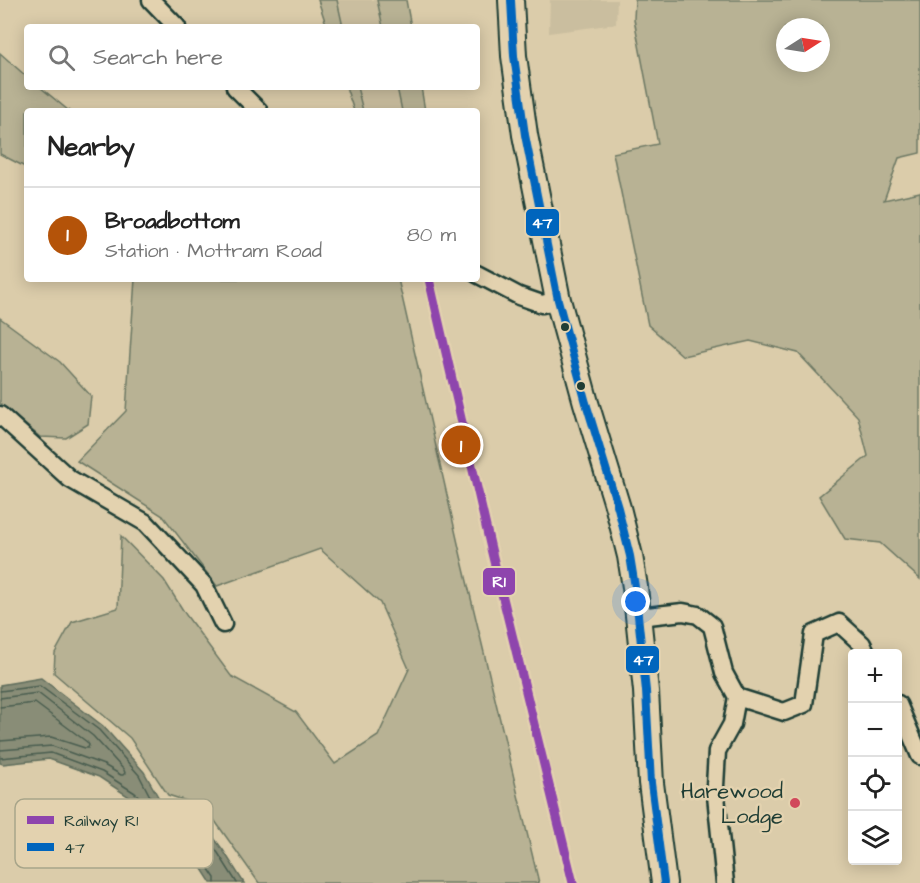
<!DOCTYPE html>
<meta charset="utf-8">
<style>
:root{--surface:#fff;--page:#f6f6f6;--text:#222;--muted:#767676;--line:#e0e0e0;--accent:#b45309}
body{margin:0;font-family:"Architects Daughter",sans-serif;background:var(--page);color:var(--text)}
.controls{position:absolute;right:18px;bottom:18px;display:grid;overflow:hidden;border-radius:6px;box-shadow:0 3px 15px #0003}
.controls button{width:54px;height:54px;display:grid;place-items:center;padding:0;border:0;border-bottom:2px solid var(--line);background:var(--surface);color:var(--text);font:30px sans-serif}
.compass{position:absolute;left:776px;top:18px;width:54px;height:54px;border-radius:50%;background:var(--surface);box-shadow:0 3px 15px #0003;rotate:78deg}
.you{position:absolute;left:636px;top:602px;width:21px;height:21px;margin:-15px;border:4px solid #fff;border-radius:50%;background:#1a73e8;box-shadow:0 0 0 9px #1a73e833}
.badge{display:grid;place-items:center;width:39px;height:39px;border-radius:50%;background:var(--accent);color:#fff;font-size:20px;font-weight:700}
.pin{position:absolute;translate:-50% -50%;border:3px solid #fff;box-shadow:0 2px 6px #0006}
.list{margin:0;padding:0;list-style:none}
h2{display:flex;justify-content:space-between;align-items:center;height:78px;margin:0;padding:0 24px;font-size:26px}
h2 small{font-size:20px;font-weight:400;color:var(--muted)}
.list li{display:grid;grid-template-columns:39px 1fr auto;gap:18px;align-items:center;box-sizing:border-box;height:96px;padding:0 24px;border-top:2px solid var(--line)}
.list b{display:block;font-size:22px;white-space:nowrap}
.list p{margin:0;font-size:20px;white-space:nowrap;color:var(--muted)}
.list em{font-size:20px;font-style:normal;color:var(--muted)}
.icon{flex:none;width:33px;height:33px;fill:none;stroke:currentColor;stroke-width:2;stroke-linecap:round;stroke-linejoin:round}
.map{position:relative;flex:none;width:920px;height:883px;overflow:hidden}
.search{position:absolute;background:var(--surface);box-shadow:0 3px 15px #0003;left:24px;top:24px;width:456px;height:66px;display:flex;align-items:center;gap:15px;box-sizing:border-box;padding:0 21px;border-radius:6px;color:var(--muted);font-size:22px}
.panel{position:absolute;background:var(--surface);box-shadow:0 3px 15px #0003;left:24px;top:108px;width:456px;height:174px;border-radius:6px}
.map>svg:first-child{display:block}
.built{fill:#cabe9f}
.green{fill:#b8b294;stroke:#6c7864;stroke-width:1.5;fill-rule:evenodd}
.water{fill:#898d77;stroke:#5f6d5c;stroke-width:1.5}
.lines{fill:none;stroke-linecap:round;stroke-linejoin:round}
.shore{stroke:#495d4f;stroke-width:1.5}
.street-casing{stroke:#1f3d34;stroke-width:21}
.secondary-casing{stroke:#1f3d34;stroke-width:28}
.street{stroke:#e3d2af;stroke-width:16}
.secondary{stroke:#e3d2af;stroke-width:24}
.bus-1-casing{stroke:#e3d2af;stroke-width:12}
.bus-1{stroke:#0065bd;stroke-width:8}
.rail-1-casing{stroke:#e3d2af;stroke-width:14}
.rail-1{stroke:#8e44ad;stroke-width:9}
.bus-dot{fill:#1f3d34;stroke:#e3d2af;stroke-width:2}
.poi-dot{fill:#d1495b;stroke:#e3d2af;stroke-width:2}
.labels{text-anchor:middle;stroke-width:5;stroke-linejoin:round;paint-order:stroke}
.poi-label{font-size:22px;fill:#1f3d34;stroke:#e3d2af;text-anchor:end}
.key{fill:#e3d2af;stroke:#a8a58a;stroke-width:1.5}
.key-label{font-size:16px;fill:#1f3d34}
.line-badge{stroke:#e3d2af;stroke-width:2}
.badge-label{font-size:16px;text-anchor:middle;font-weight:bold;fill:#fff}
</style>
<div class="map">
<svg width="920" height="883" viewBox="0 0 920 883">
<rect width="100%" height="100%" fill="#dbccaa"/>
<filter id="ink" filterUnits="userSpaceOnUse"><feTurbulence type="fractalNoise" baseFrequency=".0167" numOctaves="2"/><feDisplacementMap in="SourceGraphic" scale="12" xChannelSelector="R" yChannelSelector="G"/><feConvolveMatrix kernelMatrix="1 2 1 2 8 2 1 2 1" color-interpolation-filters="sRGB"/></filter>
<g filter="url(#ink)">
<path class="built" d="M337 0H377L383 27H343Z
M550 0H617L616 24 549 33Z
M357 87H397L402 111H363Z"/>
<path class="green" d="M318 0H337L343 27H327Z
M377 0H406L411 27H383Z
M635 0H920V153L899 158 884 200 920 192V579L880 543 845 539 819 496 868 456 858 417 798 353 750 341 683 356 648 325 613 153 658 144 634 19ZM785 27H821V63H785Z
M0 53 27 77V87H40L69 111H27V168L0 154Z
M346 87H357L363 111H354Z
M397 87H421L425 111H402Z
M135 279H398L459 548 539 883H259L205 807 168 795 130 738 54 673 55 653 72 622 118 608 121 536 164 580 186 615 231 676 296 712 335 764 378 736 409 669 380 603 320 549 217 586 163 516 77 461 126 411Z
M0 318 60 362 91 396 88 424 66 438 40 437 0 403Z"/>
<path class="water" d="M41 678 103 726 144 772 160 800 196 814 223 850 244 883H211L186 844 131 798 99 777 49 759 3 764 0 763V685Z"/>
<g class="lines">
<path class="shore" d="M0 691 40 686 99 730 139 775 154 804 152 806 149 805 135 793 102 772 51 753 0 758
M0 698 38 693 93 736 124 770 125 773 123 775H121L104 765 52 746 0 750
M0 707 35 703 87 742 89 745 88 748H85L51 737 0 741
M215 883V878L190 841 156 812 157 807H160L192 819 218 853 237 883"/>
<g class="street-casing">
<path id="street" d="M151 0 177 27
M235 87 259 111
M477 274 519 296 542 304 558 300
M0 415 70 479 146 523 204 585 223 624
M639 617 683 612 698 615 712 626 724 673 737 697 732 724 717 751 715 786 725 883
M737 697 784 712 804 704 814 634 839 623 862 644 867 654
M898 704 920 756"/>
</g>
<g class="secondary-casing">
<path id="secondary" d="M511 0 514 56 525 135 558 300 586 403 618 508 630 556 635 587 646 691 651 783 664 883"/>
</g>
<use href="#street" class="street"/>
<use href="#secondary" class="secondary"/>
<g class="bus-1-casing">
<path id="bus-1" d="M511 0 514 56 525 135 558 300 586 403 618 508 630 556 635 587 646 691 651 783 664 883"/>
</g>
<use href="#bus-1" class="bus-1"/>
<g class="rail-1-casing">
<path id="rail-1" d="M429 279 492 553 573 883"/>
</g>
<use href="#rail-1" class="rail-1"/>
</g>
</g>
<g class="bus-dot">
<circle cx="565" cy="327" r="5"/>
<circle cx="581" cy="386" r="5"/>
</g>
<circle class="poi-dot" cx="795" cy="803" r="6"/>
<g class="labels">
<g class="poi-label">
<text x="783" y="798">Harewood<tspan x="783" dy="25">Lodge</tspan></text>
</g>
</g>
<rect x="15" y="799" width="198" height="69" rx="9" class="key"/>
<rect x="27" y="816" width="27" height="8" fill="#8e44ad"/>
<rect x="27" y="843" width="27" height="8" fill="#0065bd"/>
<g class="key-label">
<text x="64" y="826">Railway R1</text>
<text x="64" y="853">47</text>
</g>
<g class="line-badge">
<rect x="525" y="208" width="35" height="29" rx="6" fill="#0065bd"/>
<rect x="482" y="567" width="34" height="29" rx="6" fill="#8e44ad"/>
<rect x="625" y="645" width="35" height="29" rx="6" fill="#0065bd"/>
</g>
<g class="badge-label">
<text x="542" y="228">47</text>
<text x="499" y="587">R1</text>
<text x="643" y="665">47</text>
</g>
</svg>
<div class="controls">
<button>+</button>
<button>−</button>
<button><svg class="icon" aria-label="locate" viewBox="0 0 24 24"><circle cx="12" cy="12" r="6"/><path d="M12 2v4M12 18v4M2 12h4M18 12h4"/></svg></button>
<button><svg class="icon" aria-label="layers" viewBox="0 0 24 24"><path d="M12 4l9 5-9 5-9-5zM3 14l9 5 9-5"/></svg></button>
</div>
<svg class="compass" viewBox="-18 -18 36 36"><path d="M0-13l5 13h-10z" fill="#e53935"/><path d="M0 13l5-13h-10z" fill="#767676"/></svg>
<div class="you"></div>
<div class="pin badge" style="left:461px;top:445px">1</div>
<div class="search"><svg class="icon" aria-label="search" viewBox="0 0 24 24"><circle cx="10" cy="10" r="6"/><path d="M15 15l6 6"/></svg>Search here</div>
<section class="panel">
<h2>Nearby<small></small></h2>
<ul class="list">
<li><span class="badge">1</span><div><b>Broadbottom</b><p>Station · Mottram Road</p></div><em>80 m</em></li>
</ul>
</section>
</div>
